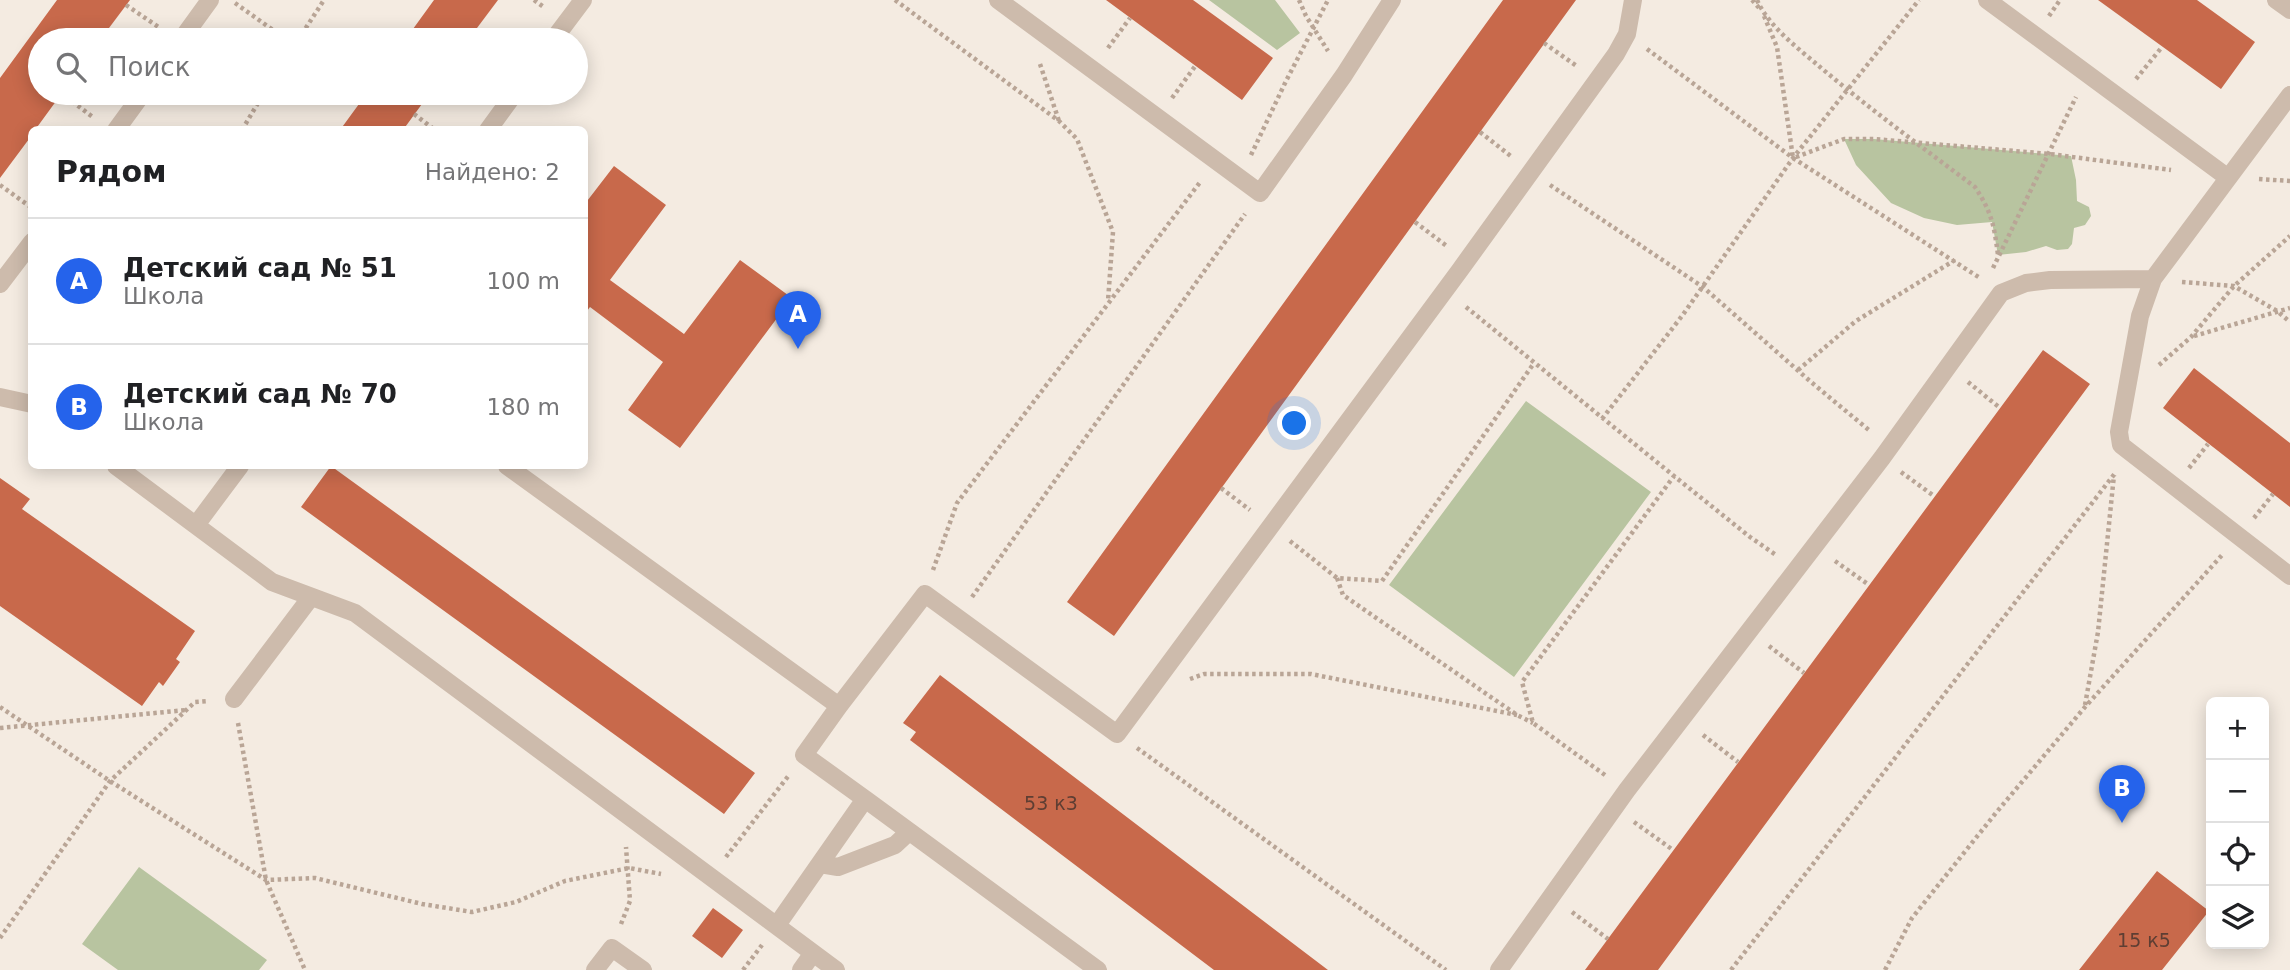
<!DOCTYPE html>
<html lang="ru">
<meta charset="utf-8">
<style>
:root{--surface:#fff;--page:#f2f2f2;--text:#202124;--muted:#757577;--line:#e0e0e0;--accent:#2563eb}
body{margin:0;font-family:"DejaVu Sans",sans-serif;background:var(--page);color:var(--text)}
.controls{position:absolute;right:21px;bottom:21px;display:grid;overflow:hidden;border-radius:10px;box-shadow:0 4px 18px #0003}
.controls button{width:63px;height:63px;display:grid;place-items:center;padding:0;border:0;border-bottom:2px solid var(--line);background:var(--surface);color:var(--text);font:35px sans-serif}
.you{position:absolute;left:1295px;top:424px;width:24px;height:24px;margin:-18px;border:5px solid #fff;border-radius:50%;background:#1a73e8;box-shadow:0 0 0 10px #1a73e833}
.badge{display:grid;place-items:center;width:46px;height:46px;border-radius:50%;background:var(--accent);color:#fff;font-size:23px;font-weight:700}
.pin{position:absolute;translate:-50% -58px;filter:drop-shadow(0 2px 4px #0008)}
.pin::after{content:'';position:absolute;top:37px;width:24px;height:21px;background:inherit;clip-path:polygon(0 0,100% 0,50% 100%)}
.list{margin:0;padding:0;list-style:none}
h2{display:flex;justify-content:space-between;align-items:center;height:91px;margin:0;padding:0 28px;font-size:30px}
h2 small{font-size:23px;font-weight:400;color:var(--muted)}
.list li{display:grid;grid-template-columns:46px 1fr auto;gap:21px;align-items:center;box-sizing:border-box;height:126px;padding:0 28px;border-top:2px solid var(--line)}
.list b{display:block;font-size:26px;white-space:nowrap}
.list p{margin:0;font-size:23px;white-space:nowrap;color:var(--muted)}
.list em{font-size:23px;font-style:normal;color:var(--muted)}
.icon{flex:none;width:38px;height:38px;fill:none;stroke:currentColor;stroke-width:2;stroke-linecap:round;stroke-linejoin:round}
.map{position:relative;flex:none;width:2290px;height:970px;overflow:hidden}
.search{position:absolute;background:var(--surface);box-shadow:0 4px 18px #0003;left:28px;top:28px;width:560px;height:77px;display:flex;align-items:center;gap:18px;box-sizing:border-box;padding:0 24px;border-radius:38px;color:var(--muted);font-size:26px}
.panel{position:absolute;background:var(--surface);box-shadow:0 4px 18px #0003;left:28px;top:126px;width:560px;height:343px;border-radius:10px}
.map>svg:first-child{display:block}
.green{fill:#b8c4a0}
.building{fill:#c8694b}
.lines{fill:none;stroke-linecap:round;stroke-linejoin:round}
.path{stroke:#b9a596;stroke-width:4.5;stroke-dasharray:3.5 3.5;stroke-linecap:butt}
.minor{stroke:#cdbbac;stroke-width:18}
.labels{text-anchor:middle;stroke-width:6;stroke-linejoin:round;paint-order:stroke}
.number-label{font-size:19px;fill:#5e3e33}
</style>
<div class="map">
<svg width="2290" height="970" viewBox="0 0 2290 970">
<rect width="100%" height="100%" fill="#f4ebe1"/>
<path class="green" d="M1209 0H1275L1300 33 1277 50Z
M1844 139H1874L2071 156 2076 180 2077 201 2089 207 2091 216 2085 225 2074 228 2072 244 2068 249 2057 250 2046 246 2026 252 1998 255 1992 222 1957 225 1924 218 1891 203 1856 165Z
M1526 401 1651 492 1514 677 1389 585Z
M139 867 267 960 259 970H118L82 944Z"/>
<path class="building" d="M57 0H130L100 40H40V93H62L35 130H32V135L0 178V78Z
M434 0H498L468 40H405Z
M1106 0H1193L1273 58 1242 100Z
M1503 0H1576L1114 636 1067 602Z
M2098 0H2197L2255 42 2221 89Z
M367 93H430L403 130H340Z
M614 166 666 205 610 280 684 334 740 260 792 298 680 448 628 410 663 362 590 307 584 315V205Z
M2043 350 2090 384 1786 796 1658 970H1585Z
M2194 368 2290 443V507L2163 408Z
M331 466 755 773 724 814 301 507Z
M0 478 30 499 22 509 195 631 176 659 180 662 163 686 159 682 142 706 0 606Z
M940 675 1328 970H1214L910 740 916 732 903 723Z
M2157 871 2209 911 2162 970H2079Z
M713 908 743 930 722 958 692 936Z"/>
<g class="lines">
<path class="path" d="M534 0 545 8
M895 0 1059 121 1077 139 1113 232 1108 301
M1299 0 1306 16 1328 51
M1752 0 1760 9
M1757 0C1769 27 1798 48 1820 67 1870 109 1923 148 1975 187 1992 213 1994 225 1998 255
M235 3 287 40
M126 5 160 28
M1764 16 1777 47 1793 158
M2049 16 2060 0
M298 40 324 0
M1544 43 1578 67
M1108 48 1130 18
M1647 49 1793 158 1980 278
M1040 64 1059 121
M2136 79 2162 47
M61 93 94 118
M1172 98 1196 65
M414 114 435 130
M242 130 264 93
M1480 132 1512 157
M1251 155 1286 81 1328 0
M1796 157 1844 139H1874L2050 154 2171 170
M2259 179 2290 181
M0 185 32 208
M1550 185 1703 287 1811 382 1870 431
M1415 222 1448 247
M1993 268 2076 97
M2182 282 2234 286 2277 311 2290 322
M1466 307 1674 476 1750 537 1776 555
M2194 336 2290 308
M2159 365 2191 337 2234 286 2290 236
M1798 370 1856 321 1955 260
M1968 382 2000 408
M1602 419 1682 316 1793 158 1919 0
M2189 468 2208 444
M1901 472 1934 496
M1221 488 1250 510
M2254 518 2273 494
M1290 541 1337 578 1382 581 1534 363
M1835 561 1869 585
M933 570 957 503 1201 181
M1337 578 1343 595 1517 715 1533 723
M972 597 1245 214
M1769 646 1804 673
M1190 679 1204 674H1311L1517 715
M2085 705 2098 632 2114 475
M0 707 110 781 266 880 315 878 422 904 472 912 516 902 565 881 629 868 661 874
M238 723 266 880 305 970
M0 728 186 710
M1703 735 1738 762
M1137 748 1446 970
M1605 775 1533 723 1522 682 1674 476
M1634 822 1673 850
M726 857 789 775
M1572 912 1608 939
M621 924 630 901 626 847
M0 938 110 781 195 702 208 701
M743 970 762 945
M1731 970 2116 472
M1885 970 1912 918 1995 814 2085 707 2223 554"/>
<path class="minor" d="M998 0 1260 193 1344 75 1392 0
M1987 0 2227 177
M2276 0 2290 10
M181 40 210 0
M553 40 583 0
M2290 95 2153 279 2140 316 2119 432 2121 445 2290 576
M116 130 143 93
M488 130 515 93
M0 284 32 242
M0 397 32 404
M116 466 272 582 355 613 836 970
M507 466 839 706
M196 525 240 466
M234 699 311 597
M865 799 1098 970
M820 864 838 867 895 845 909 832
M777 925 865 799 804 755 839 706 925 594 1117 734 1460 270 1616 54 1627 34 1633 0
M595 970 612 948 643 970
M801 970 813 953
M1499 970 1627 790 1882 458 2001 293 2026 283 2050 280 2153 279"/>
</g>
<g class="labels">
<g class="number-label">
<text x="1051" y="810">53 к3</text>
<text x="2144" y="947">15 к5</text>
</g>
</g>
</svg>
<div class="controls">
<button>+</button>
<button>−</button>
<button><svg class="icon" aria-label="locate" viewBox="0 0 24 24"><circle cx="12" cy="12" r="6"/><path d="M12 2v4M12 18v4M2 12h4M18 12h4"/></svg></button>
<button><svg class="icon" aria-label="layers" viewBox="0 0 24 24"><path d="M12 4l9 5-9 5-9-5zM3 14l9 5 9-5"/></svg></button>
</div>
<div class="you"></div>
<div class="pin badge" style="left:798px;top:349px">A</div>
<div class="pin badge" style="left:2122px;top:823px">B</div>
<div class="search"><svg class="icon" aria-label="search" viewBox="0 0 24 24"><circle cx="10" cy="10" r="6"/><path d="M15 15l6 6"/></svg>Поиск</div>
<section class="panel">
<h2>Рядом<small>Найдено: 2</small></h2>
<ul class="list">
<li><span class="badge">A</span><div><b>Детский сад № 51</b><p>Школа</p></div><em>100 m</em></li>
<li><span class="badge">B</span><div><b>Детский сад № 70</b><p>Школа</p></div><em>180 m</em></li>
</ul>
</section>
</div>
